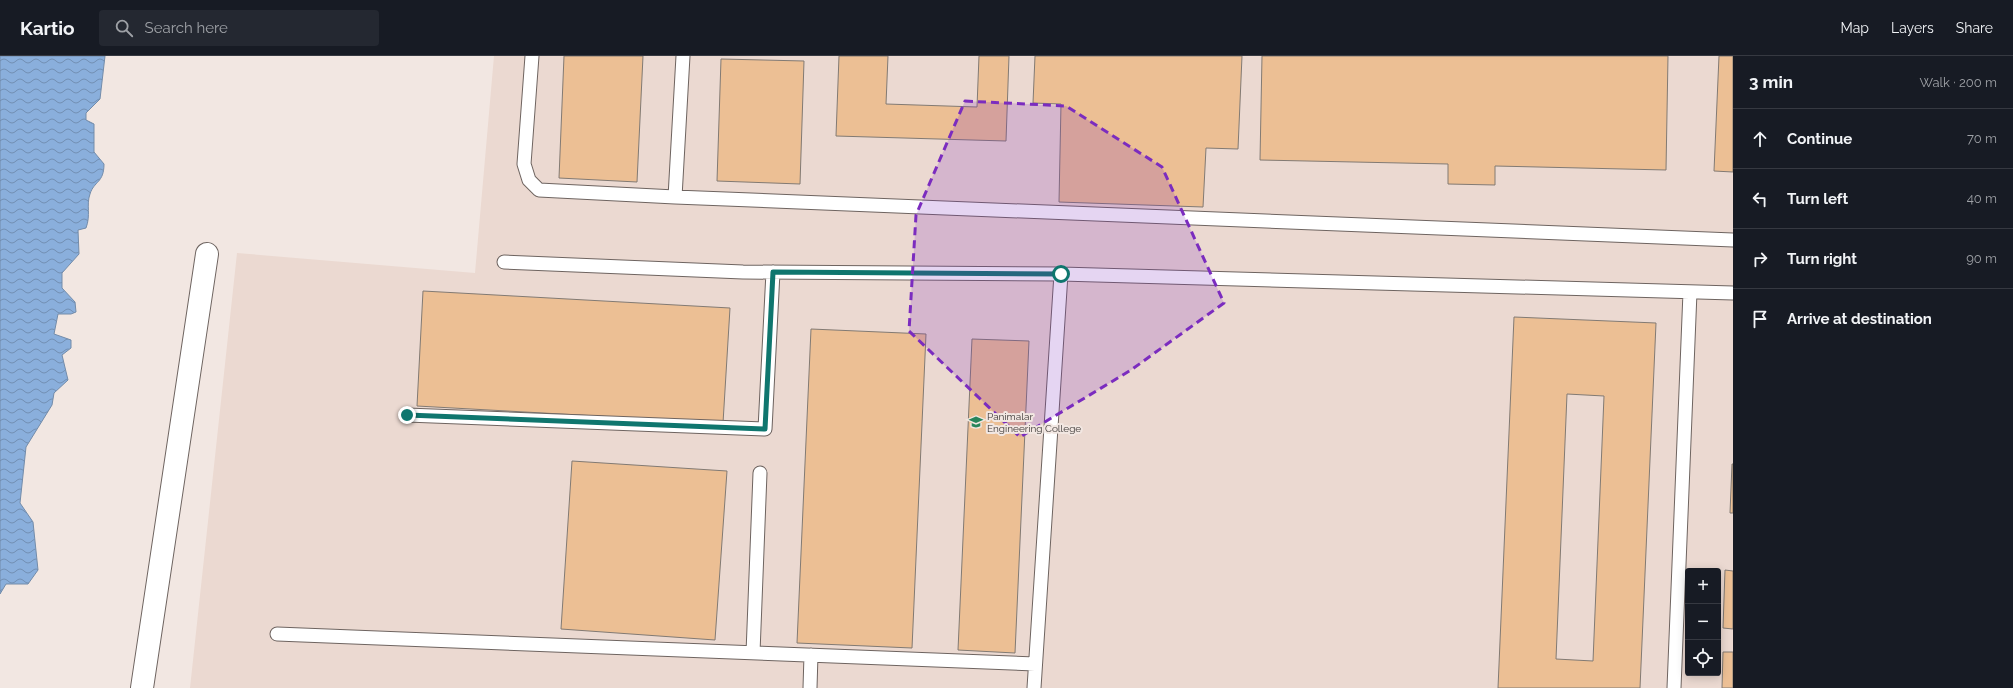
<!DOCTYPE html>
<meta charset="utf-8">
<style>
:root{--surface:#171b24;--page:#242831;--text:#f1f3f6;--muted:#9ea1a6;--line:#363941}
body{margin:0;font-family:Raleway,sans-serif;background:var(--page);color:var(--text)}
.controls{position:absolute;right:12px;bottom:12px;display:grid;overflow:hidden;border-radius:4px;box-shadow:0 2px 10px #0003}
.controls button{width:36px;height:36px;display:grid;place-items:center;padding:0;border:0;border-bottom:1px solid var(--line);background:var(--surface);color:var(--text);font:20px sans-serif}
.stop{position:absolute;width:12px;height:12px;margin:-9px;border:3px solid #0f766e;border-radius:50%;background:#fff}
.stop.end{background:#0f766e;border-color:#fff;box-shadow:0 1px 4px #0008}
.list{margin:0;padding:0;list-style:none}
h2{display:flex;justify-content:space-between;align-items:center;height:52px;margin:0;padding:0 16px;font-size:17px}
h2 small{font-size:13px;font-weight:400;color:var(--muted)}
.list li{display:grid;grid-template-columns:26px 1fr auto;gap:12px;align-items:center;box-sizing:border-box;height:60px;padding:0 16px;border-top:1px solid var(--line)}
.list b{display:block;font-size:15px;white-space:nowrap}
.list em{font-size:13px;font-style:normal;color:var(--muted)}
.icon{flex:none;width:22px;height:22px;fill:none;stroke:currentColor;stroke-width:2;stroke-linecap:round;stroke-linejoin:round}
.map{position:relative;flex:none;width:1733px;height:632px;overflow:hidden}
header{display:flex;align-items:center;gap:24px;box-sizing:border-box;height:56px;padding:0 20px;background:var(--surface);border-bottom:1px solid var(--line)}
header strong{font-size:19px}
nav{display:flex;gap:22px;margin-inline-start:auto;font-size:14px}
.search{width:280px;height:36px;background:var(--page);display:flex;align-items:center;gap:10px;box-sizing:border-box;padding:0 14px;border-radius:4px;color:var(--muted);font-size:15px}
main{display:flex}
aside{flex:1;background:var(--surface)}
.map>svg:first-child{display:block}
.built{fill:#ebd9d1;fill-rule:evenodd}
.water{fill:url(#water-waves);stroke:#738caa}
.building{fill:#ecbf94;stroke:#827a73;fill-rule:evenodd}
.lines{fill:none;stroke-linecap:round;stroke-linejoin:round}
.service-casing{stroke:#6e6460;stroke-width:15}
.minor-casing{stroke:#6e6460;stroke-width:24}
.service{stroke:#fff;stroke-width:13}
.minor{stroke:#fff;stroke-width:22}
.route{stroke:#0f766e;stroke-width:5}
.marked{fill:#7b2cbf;fill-opacity:0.2;stroke:#7b2cbf;stroke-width:3;stroke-dasharray:8 5;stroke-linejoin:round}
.labels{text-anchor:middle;stroke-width:4;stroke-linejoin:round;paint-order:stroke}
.poi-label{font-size:10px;fill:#3d3937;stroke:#f2e7e2;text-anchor:start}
</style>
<header>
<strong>Kartio</strong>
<div class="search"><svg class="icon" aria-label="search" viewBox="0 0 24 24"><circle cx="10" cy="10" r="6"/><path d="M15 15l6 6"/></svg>Search here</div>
<nav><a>Map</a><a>Layers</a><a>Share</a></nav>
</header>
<main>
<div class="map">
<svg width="1733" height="632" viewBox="0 0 1733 632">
<defs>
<pattern id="water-waves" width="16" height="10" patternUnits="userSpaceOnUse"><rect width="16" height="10" fill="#8aafdc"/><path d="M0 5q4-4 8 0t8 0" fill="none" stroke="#728fb3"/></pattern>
</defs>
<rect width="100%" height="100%" fill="#f2e7e2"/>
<path class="built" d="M494 0H1733V632H190L237 197 475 217ZM1688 515H1718V617H1688Z"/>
<path class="water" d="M0 0H105L100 43 86 57V64L94 68V96L104 108C104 127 94 125 90 138 86 149 91 159 86 172L78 174 79 198 62 217V232L75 246 76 256 71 258H58L54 278 71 284V292L62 299 68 324 54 337 52 349 26 391 20 447 33 466 38 514 28 528H6L0 538Z"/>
<path class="building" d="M564 0H643L637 126 559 122Z
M839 0H888L886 48 977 51 979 0H1009L1006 85 836 80Z
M1035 0H1242L1238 93 1206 92 1203 151 1059 146 1061 48 1033 47Z
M1262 0H1668L1666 114 1495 110V129L1448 128V108L1260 104Z
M1719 0H1733V116L1714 115Z
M721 3 804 5 800 128 717 125Z
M423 235 730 252 723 367 417 350Z
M1514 261 1656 267 1640 632H1498ZM1567 338 1604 340 1593 605 1556 603Z
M811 273 926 278 912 592 797 587Z
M972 283 1029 285 1015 597 958 594Z
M572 405 727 415 715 584 561 573Z
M1732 408H1733V457H1730Z
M1725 514 1733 515V573L1723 572Z
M1723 596H1733V632H1722Z"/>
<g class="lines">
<g class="service-casing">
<path id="service" d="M532 0 524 108 529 124 539 134 675 141 683 0
M675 141 1733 184
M504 206 743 216 1061 218 1733 237
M407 359 765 373 773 216
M277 578 1035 608
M753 597 760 417
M810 632 811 599
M1034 632 1061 218
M1674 632 1690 236"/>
</g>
<g class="minor-casing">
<path id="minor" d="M142 632 207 198"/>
</g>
<use href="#service" class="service"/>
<use href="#minor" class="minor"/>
</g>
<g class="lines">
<path class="route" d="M407 359 765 373 773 216 1061 218"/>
</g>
<path class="marked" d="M965 45 1066 50 1162 111 1224 247 1131 314 1020 381 909 275 916 159Z"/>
<defs>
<g id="university-bare" transform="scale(1.08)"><path d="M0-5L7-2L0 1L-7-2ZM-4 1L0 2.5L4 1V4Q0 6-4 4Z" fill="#28855b" stroke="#f2e7e2" stroke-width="2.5" paint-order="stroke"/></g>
</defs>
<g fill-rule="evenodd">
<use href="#university-bare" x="976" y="366"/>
</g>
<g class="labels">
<g class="poi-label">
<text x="987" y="364">Panimalar<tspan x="987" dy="12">Engineering College</tspan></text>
</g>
</g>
</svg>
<div class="controls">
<button>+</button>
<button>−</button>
<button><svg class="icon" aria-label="locate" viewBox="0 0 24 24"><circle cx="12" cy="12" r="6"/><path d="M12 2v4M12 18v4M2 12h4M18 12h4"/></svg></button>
</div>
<div class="stop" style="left:1061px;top:218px"></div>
<div class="stop end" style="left:407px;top:359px"></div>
</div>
<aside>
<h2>3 min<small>Walk · 200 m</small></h2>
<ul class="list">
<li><svg class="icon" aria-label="ahead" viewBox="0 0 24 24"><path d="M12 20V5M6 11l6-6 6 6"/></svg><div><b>Continue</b></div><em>70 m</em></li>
<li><svg class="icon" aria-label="left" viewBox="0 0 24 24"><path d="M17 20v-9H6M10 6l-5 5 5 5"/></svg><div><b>Turn left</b></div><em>40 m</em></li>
<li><svg class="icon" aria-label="right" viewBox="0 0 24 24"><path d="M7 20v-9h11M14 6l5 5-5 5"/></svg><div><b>Turn right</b></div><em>90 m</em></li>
<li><svg class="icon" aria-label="arrive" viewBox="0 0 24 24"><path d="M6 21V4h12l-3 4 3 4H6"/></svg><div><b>Arrive at destination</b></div></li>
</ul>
</aside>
</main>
